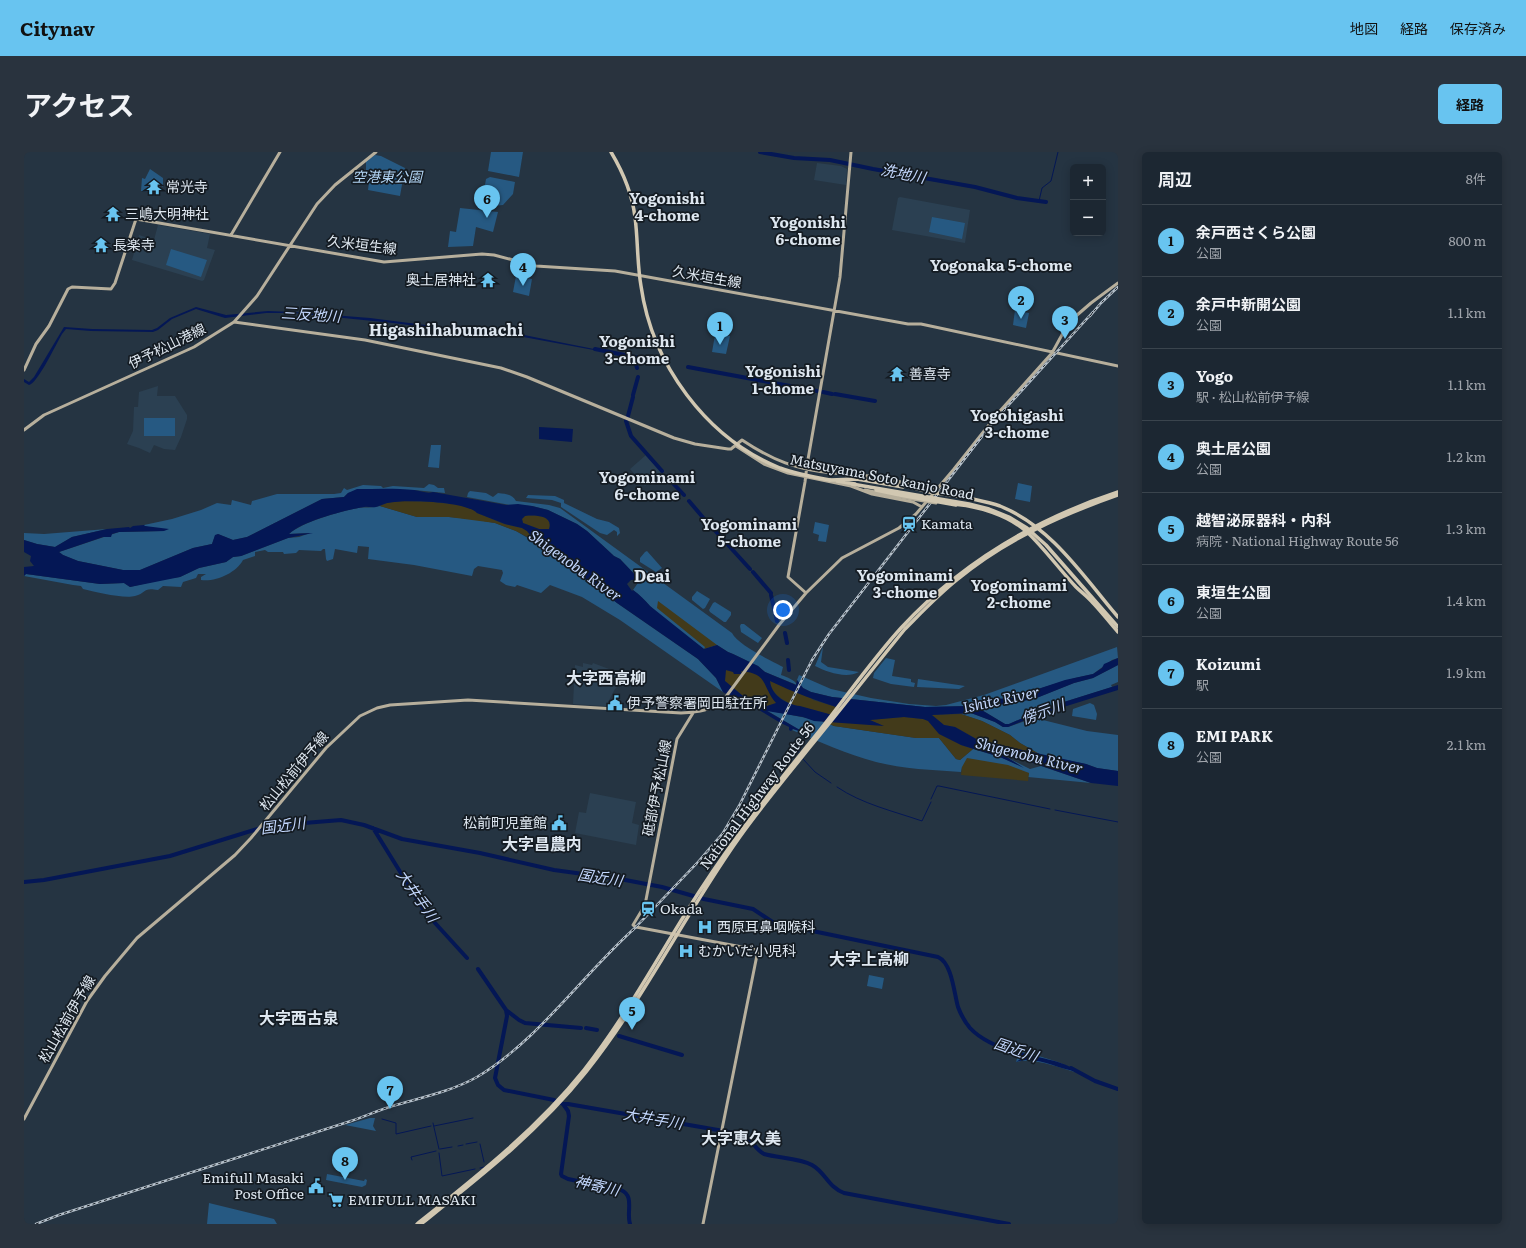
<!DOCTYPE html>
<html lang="ja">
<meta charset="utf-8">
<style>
:root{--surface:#1c2732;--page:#29333e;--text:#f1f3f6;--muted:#a0a5ac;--line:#3a444d;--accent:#68c4f0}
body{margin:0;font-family:Literata,"Noto Sans JP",serif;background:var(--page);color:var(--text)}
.controls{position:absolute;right:12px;top:12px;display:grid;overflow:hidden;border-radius:6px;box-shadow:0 2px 10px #0003}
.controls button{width:36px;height:36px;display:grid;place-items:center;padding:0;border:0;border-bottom:1px solid var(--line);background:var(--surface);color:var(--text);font:20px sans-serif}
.you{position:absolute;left:759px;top:458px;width:14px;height:14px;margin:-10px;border:3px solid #fff;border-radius:50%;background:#1a73e8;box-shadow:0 0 0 6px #1a73e833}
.badge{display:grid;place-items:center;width:26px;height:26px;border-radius:50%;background:var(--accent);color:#111;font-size:13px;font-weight:700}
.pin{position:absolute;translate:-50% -33px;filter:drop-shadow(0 1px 2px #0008)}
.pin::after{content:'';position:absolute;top:21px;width:14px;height:12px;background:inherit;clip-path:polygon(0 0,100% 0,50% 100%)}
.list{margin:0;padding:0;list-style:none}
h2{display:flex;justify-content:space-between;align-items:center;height:52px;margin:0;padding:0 16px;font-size:17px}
h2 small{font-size:13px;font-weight:400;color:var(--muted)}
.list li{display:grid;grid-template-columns:26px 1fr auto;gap:12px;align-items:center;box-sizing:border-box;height:72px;padding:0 16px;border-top:1px solid var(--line)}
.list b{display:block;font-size:15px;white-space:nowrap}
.list p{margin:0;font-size:13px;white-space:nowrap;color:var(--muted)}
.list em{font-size:13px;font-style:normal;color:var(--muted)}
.map{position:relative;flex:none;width:1094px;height:1072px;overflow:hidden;border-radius:6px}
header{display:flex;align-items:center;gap:24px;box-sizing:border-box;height:56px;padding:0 20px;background:var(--accent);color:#111}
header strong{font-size:19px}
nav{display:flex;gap:22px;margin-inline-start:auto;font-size:14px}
.intro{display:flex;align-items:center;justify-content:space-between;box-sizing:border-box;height:96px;padding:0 24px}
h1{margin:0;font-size:28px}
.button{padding:10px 18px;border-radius:6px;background:var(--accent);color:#111;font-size:14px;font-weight:700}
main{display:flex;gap:24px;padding:0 24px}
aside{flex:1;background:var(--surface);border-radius:6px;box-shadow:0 2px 10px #0003}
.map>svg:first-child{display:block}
.built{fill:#2b4052}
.green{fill:#265982}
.sand{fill:#423a1a}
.water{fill:#041755;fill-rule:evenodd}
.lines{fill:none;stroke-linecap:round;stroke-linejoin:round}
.stream{stroke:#041755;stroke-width:1}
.river{stroke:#041755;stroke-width:4}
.major{stroke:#b7af9c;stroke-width:3}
.highway{stroke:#d1c7b1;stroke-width:3.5}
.rail-casing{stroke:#b5c0ca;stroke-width:2.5}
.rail{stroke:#141b22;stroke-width:1;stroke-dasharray:3;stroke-linecap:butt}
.major-bridge{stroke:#b7af9c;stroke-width:3}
.highway-bridge{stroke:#d1c7b1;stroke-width:3.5}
.labels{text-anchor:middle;stroke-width:3.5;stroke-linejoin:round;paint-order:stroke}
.park-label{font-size:14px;font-style:italic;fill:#b2d5f5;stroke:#141b22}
.poi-label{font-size:14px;fill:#dee7f0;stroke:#141b22;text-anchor:start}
.street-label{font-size:14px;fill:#dee7f0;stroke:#141b22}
.water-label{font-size:15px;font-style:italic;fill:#c2d6fc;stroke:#141b22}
.neighbourhood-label{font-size:15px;font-weight:bold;fill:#dee7f0;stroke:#141b22}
.quarter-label{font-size:16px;font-weight:bold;fill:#dee7f0;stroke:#141b22}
</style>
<header>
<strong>Citynav</strong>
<nav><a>地図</a><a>経路</a><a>保存済み</a></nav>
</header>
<div class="intro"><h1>アクセス</h1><a class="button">経路</a></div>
<main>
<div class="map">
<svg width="1094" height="1072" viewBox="0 0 1094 1072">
<rect width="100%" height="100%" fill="#253442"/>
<path class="built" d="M793 11 817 14 823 17 822 33 790 28Z
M876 45 946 58 941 91 868 78 874 46Z
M134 73 186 82 183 96 191 98 180 128 178 129 108 108 115 83 130 88Z
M134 234 133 244H151L163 263V267L157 285 151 298 140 297 130 293 126 301 115 296 103 292 109 279 110 255H114L115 240Z
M622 303 637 320 621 334 606 317Z
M559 511 568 513 569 511 601 523 602 525 591 537 582 554 549 552 551 513 559 515Z
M566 641 612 650 608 671 615 673 612 693 551 681 555 660 562 661Z"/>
<path class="green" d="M467 0H499L495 25 464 19Z
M351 3 357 4 381 16 376 44 344 38 346 21 342 19V9Z
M126 17 139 26V35L137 33H125V40L117 39 118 26 121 27Z
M466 25 491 30 489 42 479 53 469 54 458 50 462 27Z
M436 56 474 60 469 80 452 75 449 94 424 95 426 79 432 80Z
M908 65 941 71 938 87 905 80Z
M147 97 183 108 177 125 142 113Z
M492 124 508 127 505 144 489 140Z
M991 158 1005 161 1002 176 989 173Z
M693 181 706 184 702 202 688 200 691 183Z
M120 266H151V284H120Z
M407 293H417L415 316 404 315Z
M994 331 1008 334 1006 350 991 347Z
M405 332 410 333 414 336H420L421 341 390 338 339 337 324 341 320 345 298 347 223 385 209 388 194 382 191 384 188 392 169 396 116 418H99L54 409 39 403 35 400 95 380 140 379 120 374V373L148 367 177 358 193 351 207 353 208 348 227 353 228 349 253 342H310L317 341 320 336 323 338 339 333 357 334 359 336 369 334 400 336Z
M446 339 462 341 469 345 474 341C482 342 488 342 492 349L525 353 536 356 708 481C714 493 746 508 759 515L757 523C763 525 771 528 773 533L741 520 734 514 709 502 704 500 693 493 680 497C662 484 643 470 627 455 621 449 616 443 609 438L616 428 596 407 590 404 563 379 553 372 524 358 508 354 486 353 443 345 444 341Z
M504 343 531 344 540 348V351L573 367 585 370 595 376 596 381 593 384V380L590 378 583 383 576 381 537 355V351L528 348 502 346Z
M356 354 393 365H425L448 367 471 371 492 379 524 398 593 451 674 507 692 526 699 540 596 468 558 445 526 433 517 441 493 433 491 435 482 433 476 429 479 421 478 418 454 414 450 417 448 424 390 413 344 407 345 395 334 394 333 401 311 397 309 407 303 409 302 407 301 397H299L297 399 275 398 272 401 260 402 259 400H244L241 398 231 400V404L219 408C212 421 192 430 177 428V425L182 422H174L172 426 159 430 157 435 139 434 134 438C118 435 123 441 111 444 100 447 71 440 59 437L57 434 49 433 0 424 2 422 76 432 100 431 106 435 140 427 156 425 175 416 202 410 209 405 217 404 264 386 275 385 286 381 265 382C278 370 317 359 334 356 341 355 349 356 356 354Z
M791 370 805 373 802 390 794 389 795 383 789 381Z
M83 377 48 385 31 395 13 392 0 388V381L20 382Z
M623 399 638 416 632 420 616 410V406L621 400Z
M673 439 686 447 681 456 679 457 668 448V445Z
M691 450 707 460V463L702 470H700L686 460 685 458 689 451Z
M717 472H720L738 486 734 491 717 480 716 474Z
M799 495 797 510 804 515 835 520C822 527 803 520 791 514Z
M1093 495 1094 506 1088 508 1069 522 1051 526 1014 537 1007 543 1000 545 974 547 945 554 901 555 808 545 787 540 779 536 773 528 775 523 807 537 847 546 885 552 912 554 922 553 960 543Z
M862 506 871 508 868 524 887 527V530L891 531 890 535 867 532 849 526 850 521Z
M1094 513V530L1087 533 1088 535 1024 555 985 572H981L956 557 961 555 1010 547 1050 531 1069 526Z
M894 527 941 534 935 537 893 535Z
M1066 551 1070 553 1073 562 1072 568 1048 564 1049 557Z
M742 558 798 569 810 574 892 586H915L932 607 936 608 949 597 976 605 997 614 980 604 1006 617 1017 614 1067 631 1004 625 1005 621 938 615 937 620C909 618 879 617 852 610 822 602 796 590 768 578L769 577 779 580Z
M947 561 971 570 979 575H984L1007 567H1001L1010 563 1012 564V568L1016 566 1019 568 1063 579 1094 583V619L1073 616 1062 612 1017 603 996 591 986 583 958 569 937 562Z
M845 823 860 826 858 837 843 834Z
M980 891 1008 902 1034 910 1052 918 1051 920C1035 915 1008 905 992 910L995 900 979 894Z
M346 966H351L349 974 352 979 321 973Z
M303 1022 340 1029 341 1027 343 1028 342 1033 338 1035 302 1028Z
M185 1051 250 1067 253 1072H183Z"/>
<path class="sand" d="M378 349 408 350 436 353 450 357 453 361 480 372 498 376 503 379 511 389 492 379 471 371 425 365H393L356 354 363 351Z
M501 364C510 363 530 363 525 377H515L499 371 498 367Z
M634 449 693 493 680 497 681 495 633 456Z
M701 518C710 520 718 519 727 520 741 522 744 541 753 551L743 554 719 544 701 529Z
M746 529 787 546 789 548 819 557 812 564C802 562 792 558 781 556 777 555 772 555 769 553 759 548 747 542 746 529Z
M937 562 958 569 986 583 996 591 1017 603 954 588 931 575 920 573 907 563Z
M880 565 899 567 904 568 910 574 937 593 949 597 936 608 932 607 915 586H892L810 574 798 569 857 573 844 568Z
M943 606 984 613 1005 621 1004 629 937 623 938 615Z"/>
<path class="water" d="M172 155 202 163 244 159 270 160 346 166 456 180 495 182 575 198V199L494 184 457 182 369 171 270 161H242L201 166 172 157 148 167 134 178 129 180 67 179 42 177 38 182C32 192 14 231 5 233L0 230V227L5 230 10 225 40 175 68 177 128 178 133 176 146 166Z
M515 275 549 277 548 290 515 287Z
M333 337C352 337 371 336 390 338 397 339 403 342 409 340L482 353 494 352 508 354 524 358 553 372 563 379 590 404 596 407 614 426 610 428H607L603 432 608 439 609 438C616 443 621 448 626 454L680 497 693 493 704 500 709 502 734 514 741 520 772 533 773 528 779 536 787 540 808 545 901 555 945 554 974 547 1000 545 1007 543 1014 537 1041 528 1069 522 1078 516 1080 512 1094 506V513L1069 526 1050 531 1010 547 961 555 956 557 981 572H985L1024 555 1094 533V538L1017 562 1012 568 999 569 984 575H979L971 570 947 561 908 563 920 573 931 575 954 588 1062 612 1073 616 1094 619V634L1067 631 1003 609 981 604 1000 616 976 605 937 593 915 582 904 569 899 567 880 565 846 568 860 574 790 569 779 565 743 559 781 581 769 577 767 579 765 578V575C750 568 738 559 723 551L720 552 699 540 692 526 674 507 593 451 511 389 503 379 498 376 481 372 453 361C441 349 381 347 363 351 359 352 356 354 352 355 348 356 344 354 340 355 322 358 278 369 265 382L289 381 264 386 217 404 209 405 202 410 175 416 156 425 106 435 100 431 76 432 2 422 0 424V415L10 414 6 409 7 404 0 400V388L13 392 31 395 48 385 83 377 105 375 106 376 109 374 120 373 121 374 145 377 140 379 95 380 88 382 87 385H79L35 400 39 403 54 409 99 418H116L169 396 188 392 191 383 194 382 209 388 223 385 298 347 320 345 324 341ZM501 364C510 363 530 363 525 377H515L499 371 498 367ZM702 518 709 520 710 522H718L717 519C745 522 737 533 752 551L743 554 719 544 701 529ZM746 529C769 540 793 549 818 557L812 564 776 554C764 553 747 544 746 529Z
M995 900C1006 904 1046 910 1051 919 1032 917 1013 903 992 910L998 906Z"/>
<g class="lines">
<path class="stream" d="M1015 49 1018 36 1027 29 1034 0
M774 599 776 602
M779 607 791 620 807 631
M813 635C838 652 869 659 898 669L907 650
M907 647 913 634H915L1026 657
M1031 658 1094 670
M358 967 372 971V982L407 974
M409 971 415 997
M410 974 449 966
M442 992 453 990
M456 992 460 1010
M434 994 439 993
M416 997 428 995
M415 1001 418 1024 451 1017
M388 1008 387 1005 412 999
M456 1016 460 1015"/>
<path class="river" d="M736 0 770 6 806 8 849 17 951 35 993 46 1022 50
M571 197 635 210
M611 209 613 216
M664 215 793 239
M799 240 808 242
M811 242 851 249
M609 243 614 225
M604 264 609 245
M602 269 607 284 638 319
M644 326 660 343
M665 349 682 369
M685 372 726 417
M729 420 747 441
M747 443 753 469
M761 481 763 491
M764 508 765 518
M349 676 401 760 443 806
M0 730 20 728 146 704 243 674 317 668 340 673 378 687 456 701 530 718 596 727 638 735 680 747 729 757 750 771 914 805C928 811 930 841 934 855 937 863 941 870 946 876 960 891 980 896 998 903
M454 817 482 858 483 864 471 926 474 933 480 938 530 948 539 952H544L717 982C729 987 730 997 740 1002 754 1006 776 1006 788 1013 802 1021 804 1035 820 1041L985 1072
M482 858 495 868 501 871 557 876
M562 876 573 878
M595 884 658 903
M1047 916 1071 929 1094 937
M539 952 544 959 545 964 537 1022 538 1024 544 1027 597 1038C611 1044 602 1060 606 1072"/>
<path class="major" d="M207 83 256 0
M210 170 341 188 477 216 503 225 650 286 671 292 704 297H707L718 288C748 308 773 318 809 321 819 322 828 322 837 323 862 326 888 332 913 338
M0 218 12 192 25 174 44 137 48 135 87 137 91 131 112 67 360 110 458 102 470 103 512 114 591 119 884 172H897L1094 214
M0 278 20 263 170 195 210 170 233 144 293 52 311 33 352 0
M712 294 740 312 764 321 827 334 848 342 889 350 898 355
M822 323 879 333
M841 338 876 345
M782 441 764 425 781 330 783 313 816 125 827 0
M669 561 653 587 621 753 609 773 612 775 734 798 679 1072
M0 967 63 849 81 824 113 786 211 703 227 686 302 596 336 564 353 556 366 553 444 548 657 561C676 560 686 559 701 546L755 473 782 441 818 406 875 376 892 362 930 317 976 259 1028 201 1045 170 1067 151 1094 131"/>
<path class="highway" d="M806 328 833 327 879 335
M813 329 831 332
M852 338 876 343
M940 345C952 348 964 350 976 354 1028 375 1059 424 1094 465
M929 352C954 354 984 363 1003 380 1021 397 1035 417 1052 435 1057 440 1063 444 1068 450 1077 459 1085 470 1094 480
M393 1072C452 1025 512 978 560 918 604 862 637 799 675 740 712 683 754 630 796 578 823 544 848 508 877 476 936 412 1012 367 1094 340
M397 1072C456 1025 515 979 562 920 620 847 661 762 715 686 737 655 762 625 786 595 818 556 849 516 881 477 898 460 915 442 934 427 981 388 1037 363 1094 343"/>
<g class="rail-casing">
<path id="rail" d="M1066 164 1077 151 1094 135
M608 779 674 710 699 681 715 654 788 508 805 482 970 269 1069 160
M12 1072 35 1063 327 969C342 964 357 957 372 953 400 945 428 939 453 925 514 889 559 822 612 775"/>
</g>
<use href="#rail" class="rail"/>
<path class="major-bridge" d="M876 345 912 351"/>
<path class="highway-bridge" d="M587 0C599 20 608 41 611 65 614 88 613 111 617 134 628 212 682 286 756 316 772 322 789 325 806 328
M828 332 945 352 965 357 985 365 1003 376 1022 393 1094 475
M879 333 905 340 940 345
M876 343 932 353"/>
</g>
<defs>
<g id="temple-bare" transform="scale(1.2)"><path d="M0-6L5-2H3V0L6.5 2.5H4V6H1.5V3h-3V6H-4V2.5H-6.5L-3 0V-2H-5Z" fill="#68c4f0" stroke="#141b22" stroke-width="2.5" paint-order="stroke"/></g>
<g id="station-bare" transform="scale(1.2)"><path d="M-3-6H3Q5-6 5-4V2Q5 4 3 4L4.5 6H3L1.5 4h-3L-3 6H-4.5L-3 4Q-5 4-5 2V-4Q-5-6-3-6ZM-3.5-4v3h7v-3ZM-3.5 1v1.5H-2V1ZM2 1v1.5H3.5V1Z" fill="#68c4f0" stroke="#141b22" stroke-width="2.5" paint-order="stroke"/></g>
<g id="civic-bare" transform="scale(1.2)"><path d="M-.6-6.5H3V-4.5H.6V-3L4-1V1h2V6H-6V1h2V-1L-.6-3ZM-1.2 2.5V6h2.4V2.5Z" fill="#68c4f0" stroke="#141b22" stroke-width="2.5" paint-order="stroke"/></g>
<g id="hospital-bare" transform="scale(1.2)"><path d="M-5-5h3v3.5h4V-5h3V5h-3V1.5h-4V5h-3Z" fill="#68c4f0" stroke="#141b22" stroke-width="2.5" paint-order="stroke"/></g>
<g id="supermarket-bare" transform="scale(1.2)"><path d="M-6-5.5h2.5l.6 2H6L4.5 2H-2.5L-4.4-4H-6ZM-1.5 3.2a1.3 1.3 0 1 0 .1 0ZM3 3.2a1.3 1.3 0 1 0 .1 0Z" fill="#68c4f0" stroke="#141b22" stroke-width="2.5" paint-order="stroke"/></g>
</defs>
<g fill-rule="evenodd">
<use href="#temple-bare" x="130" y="35"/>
<use href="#temple-bare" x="89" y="62"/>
<use href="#temple-bare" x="77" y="93"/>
<use href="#temple-bare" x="464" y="128"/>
<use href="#temple-bare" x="873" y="222"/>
<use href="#station-bare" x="885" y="372"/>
<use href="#civic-bare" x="591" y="551"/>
<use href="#civic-bare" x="535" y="671"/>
<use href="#station-bare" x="624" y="757"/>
<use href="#hospital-bare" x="681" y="775"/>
<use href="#hospital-bare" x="662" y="799"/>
<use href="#civic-bare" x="292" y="1034"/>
<use href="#supermarket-bare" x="312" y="1048"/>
</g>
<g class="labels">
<g class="park-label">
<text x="363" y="30">空港東公園</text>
</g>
<g class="poi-label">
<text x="142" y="40">常光寺</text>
<text x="101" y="67">三嶋大明神社</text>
<text x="89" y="98">長楽寺</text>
<text x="452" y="133" text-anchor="end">奥土居神社</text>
<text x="885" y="227">善喜寺</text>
<text x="897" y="377">Kamata</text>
<text x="603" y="556">伊予警察署岡田駐在所</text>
<text x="523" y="676" text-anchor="end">松前町児童館</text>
<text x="636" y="762">Okada</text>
<text x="693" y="780">西原耳鼻咽喉科</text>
<text x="674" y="804">むかいだ小児科</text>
<text x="280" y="1031" text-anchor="end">Emifull Masaki<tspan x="280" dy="16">Post Office</tspan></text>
<text x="324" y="1053">EMIFULL MASAKI</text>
</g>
<g class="street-label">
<text transform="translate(338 93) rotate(7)" y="5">久米垣生線</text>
<text transform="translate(683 125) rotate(10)" y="5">久米垣生線</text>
<text transform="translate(143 194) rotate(-26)" y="5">伊予松山港線</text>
<text transform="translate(858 325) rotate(11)" y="5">Matsuyama Soto kanjo Road</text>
<text transform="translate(270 619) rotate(-50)" y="5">松山松前伊予線</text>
<text transform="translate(633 636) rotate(-79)" y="5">砥部伊予松山線</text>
<text transform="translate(733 644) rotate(-53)" y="5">National Highway Route 56</text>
<text transform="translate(43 867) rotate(-60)" y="5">松山松前伊予線</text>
</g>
<g class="water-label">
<text transform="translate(879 22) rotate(11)" y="5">洗地川</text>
<text transform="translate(287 163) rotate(4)" y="5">三反地川</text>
<text transform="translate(551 414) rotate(36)" y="5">Shigenobu River</text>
<text transform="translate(977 548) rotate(-12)" y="5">Ishite River</text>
<text transform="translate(1019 560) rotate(-20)" y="5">傍示川</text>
<text transform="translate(1005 604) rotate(14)" y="5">Shigenobu River</text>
<text transform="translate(259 674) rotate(-7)" y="5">国近川</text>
<text transform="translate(576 726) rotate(9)" y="5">国近川</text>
<text transform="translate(393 744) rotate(55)" y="5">大井手川</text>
<text transform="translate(992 898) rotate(19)" y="5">国近川</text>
<text transform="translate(629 967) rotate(10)" y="5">大井手川</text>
<text transform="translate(573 1034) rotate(13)" y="5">神寄川</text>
</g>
<g class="neighbourhood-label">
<text x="643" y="52">Yogonishi<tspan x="643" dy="17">4-chome</tspan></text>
<text x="784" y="76">Yogonishi<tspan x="784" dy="17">6-chome</tspan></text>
<text x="977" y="119">Yogonaka 5-chome</text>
<text x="613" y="195">Yogonishi<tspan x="613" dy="17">3-chome</tspan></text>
<text x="759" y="225">Yogonishi<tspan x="759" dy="17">1-chome</tspan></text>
<text x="993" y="269">Yogohigashi<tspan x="993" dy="17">3-chome</tspan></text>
<text x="623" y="331">Yogominami<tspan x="623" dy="17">6-chome</tspan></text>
<text x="725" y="378">Yogominami<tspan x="725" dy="17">5-chome</tspan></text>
<text x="881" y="429">Yogominami<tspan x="881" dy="17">3-chome</tspan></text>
<text x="995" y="439">Yogominami<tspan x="995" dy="17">2-chome</tspan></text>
</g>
<g class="quarter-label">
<text x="422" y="184">Higashihabumachi</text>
<text x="628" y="430">Deai</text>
<text x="582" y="532">大字西高柳</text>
<text x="518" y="698">大字昌農内</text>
<text x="845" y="813">大字上高柳</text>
<text x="275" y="872">大字西古泉</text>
<text x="717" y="992">大字恵久美</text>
</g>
</g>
</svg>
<div class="controls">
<button>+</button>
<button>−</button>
</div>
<div class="you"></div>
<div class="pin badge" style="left:696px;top:193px">1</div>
<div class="pin badge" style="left:997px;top:167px">2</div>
<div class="pin badge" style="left:1041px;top:187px">3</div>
<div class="pin badge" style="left:499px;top:134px">4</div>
<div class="pin badge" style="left:608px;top:878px">5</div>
<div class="pin badge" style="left:463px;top:66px">6</div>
<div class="pin badge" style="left:366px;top:957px">7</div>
<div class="pin badge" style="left:321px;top:1028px">8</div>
</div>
<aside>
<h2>周辺<small>8件</small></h2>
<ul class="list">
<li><span class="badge">1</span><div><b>余戸西さくら公園</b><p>公園</p></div><em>800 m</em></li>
<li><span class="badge">2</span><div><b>余戸中新開公園</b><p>公園</p></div><em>1.1 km</em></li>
<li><span class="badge">3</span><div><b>Yogo</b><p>駅 · 松山松前伊予線</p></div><em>1.1 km</em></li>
<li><span class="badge">4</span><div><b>奥土居公園</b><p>公園</p></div><em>1.2 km</em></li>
<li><span class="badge">5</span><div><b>越智泌尿器科・内科</b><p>病院 · National Highway Route 56</p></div><em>1.3 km</em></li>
<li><span class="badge">6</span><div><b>東垣生公園</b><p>公園</p></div><em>1.4 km</em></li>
<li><span class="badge">7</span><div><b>Koizumi</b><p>駅</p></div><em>1.9 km</em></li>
<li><span class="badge">8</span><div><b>EMI PARK</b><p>公園</p></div><em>2.1 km</em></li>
</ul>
</aside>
</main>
